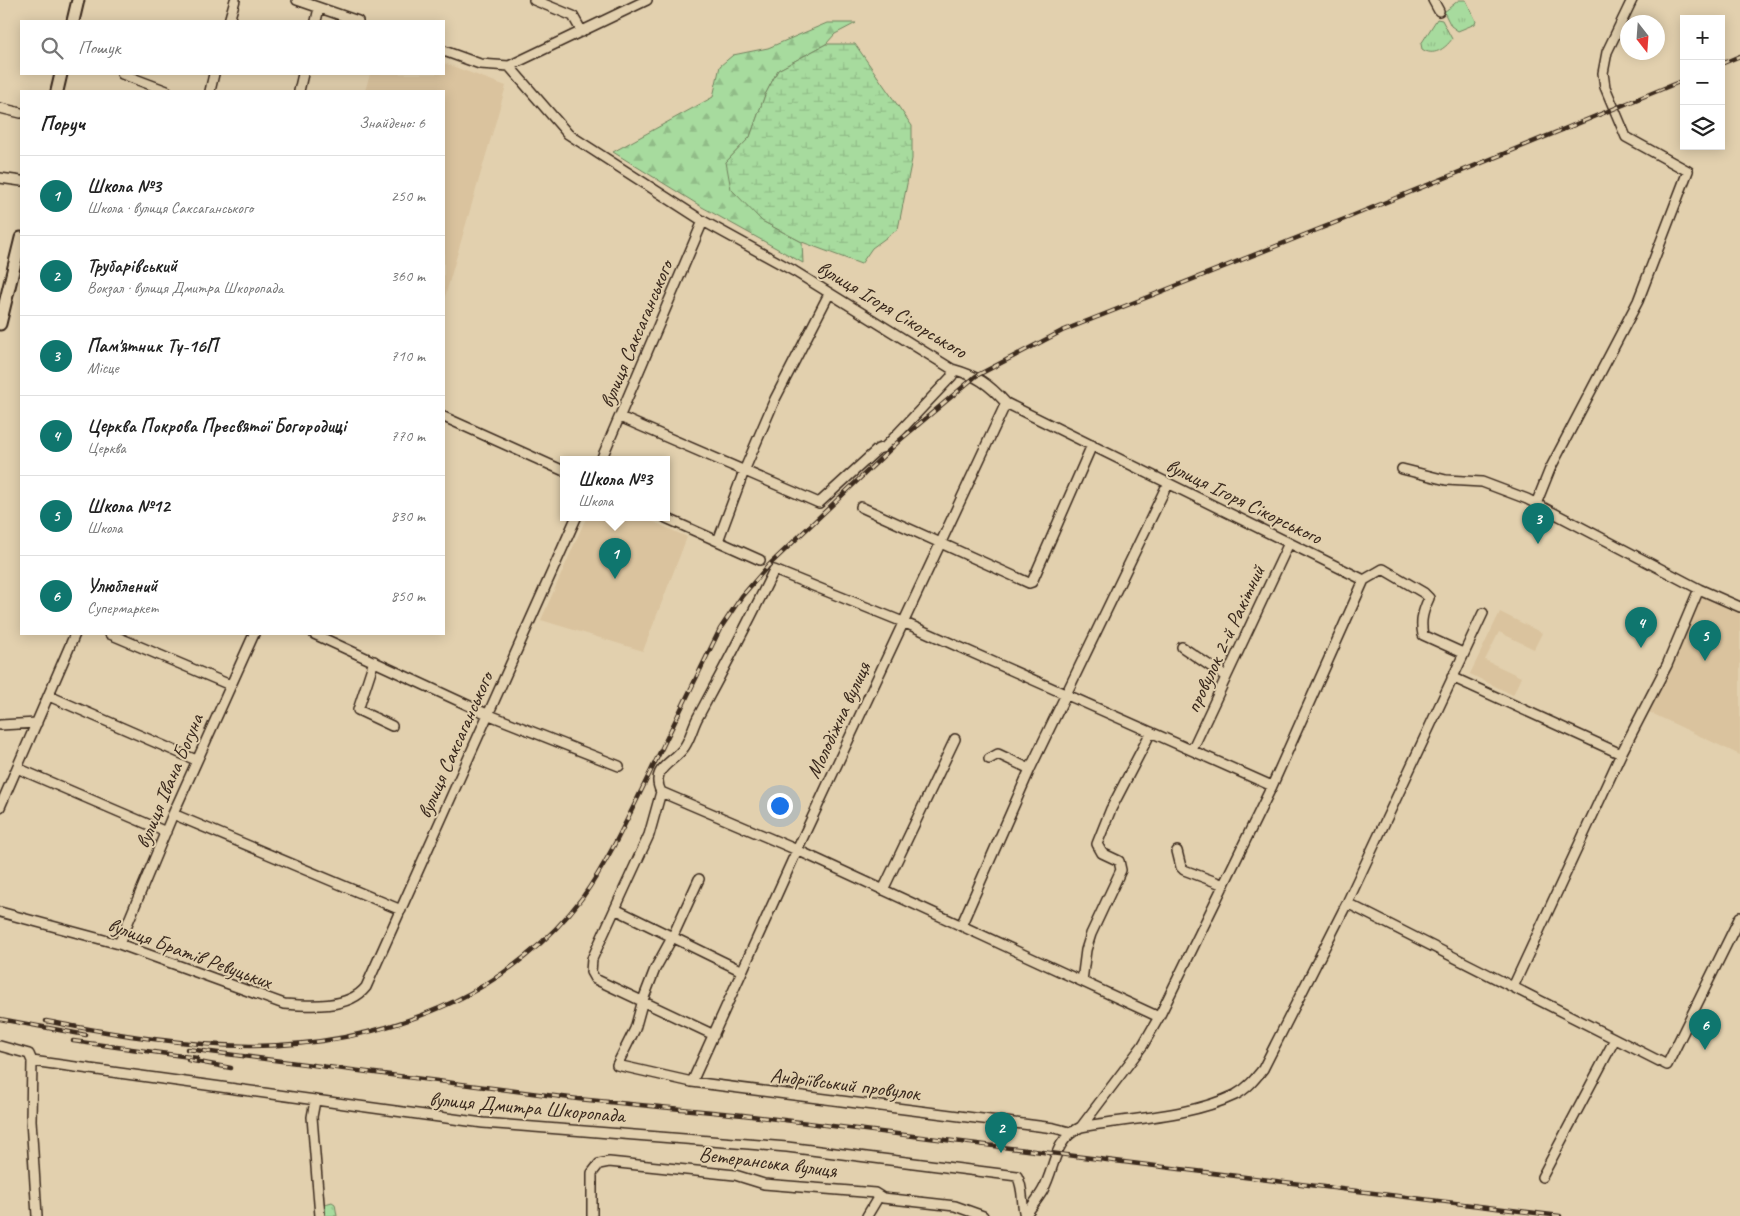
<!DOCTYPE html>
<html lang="uk">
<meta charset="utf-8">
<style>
:root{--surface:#fff;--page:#f6f6f6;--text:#222;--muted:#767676;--line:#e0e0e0;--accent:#0f766e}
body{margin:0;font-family:Caveat,sans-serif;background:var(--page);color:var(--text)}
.controls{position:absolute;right:15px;top:15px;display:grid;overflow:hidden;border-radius:0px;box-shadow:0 2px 12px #0003}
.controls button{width:45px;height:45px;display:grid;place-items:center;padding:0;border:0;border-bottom:1px solid var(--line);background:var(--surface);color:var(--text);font:25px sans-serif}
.compass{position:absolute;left:1620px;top:15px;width:45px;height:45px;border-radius:50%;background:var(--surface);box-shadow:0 2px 12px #0003;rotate:163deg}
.you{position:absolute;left:779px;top:805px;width:18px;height:18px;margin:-12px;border:4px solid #fff;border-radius:50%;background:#1a73e8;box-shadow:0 0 0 8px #1a73e833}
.badge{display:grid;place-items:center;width:32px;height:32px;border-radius:50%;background:var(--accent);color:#fff;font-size:16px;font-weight:700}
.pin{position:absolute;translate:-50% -41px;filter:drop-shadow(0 1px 2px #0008)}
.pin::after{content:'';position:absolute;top:26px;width:18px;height:15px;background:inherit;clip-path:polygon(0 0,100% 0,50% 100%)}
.popup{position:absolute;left:560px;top:456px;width:110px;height:65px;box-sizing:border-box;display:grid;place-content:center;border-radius:0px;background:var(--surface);filter:drop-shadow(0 1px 4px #0005);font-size:16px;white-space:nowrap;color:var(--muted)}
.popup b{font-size:19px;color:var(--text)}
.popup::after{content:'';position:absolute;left:50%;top:100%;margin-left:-10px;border:10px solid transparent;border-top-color:var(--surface)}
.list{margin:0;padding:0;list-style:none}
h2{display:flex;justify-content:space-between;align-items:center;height:65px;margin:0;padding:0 20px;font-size:21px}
h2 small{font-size:16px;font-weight:400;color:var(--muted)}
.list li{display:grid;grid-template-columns:32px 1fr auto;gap:15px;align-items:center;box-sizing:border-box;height:80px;padding:0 20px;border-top:1px solid var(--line)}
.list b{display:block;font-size:19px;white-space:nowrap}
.list p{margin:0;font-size:16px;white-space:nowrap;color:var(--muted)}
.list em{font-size:16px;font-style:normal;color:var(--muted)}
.icon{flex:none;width:28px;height:28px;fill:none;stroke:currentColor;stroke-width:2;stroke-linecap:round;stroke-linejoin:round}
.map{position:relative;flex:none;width:1740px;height:1216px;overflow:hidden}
.search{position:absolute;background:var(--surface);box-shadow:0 2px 12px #0003;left:20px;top:20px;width:425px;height:55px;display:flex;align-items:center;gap:12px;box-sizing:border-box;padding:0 18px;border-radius:0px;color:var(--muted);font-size:19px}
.panel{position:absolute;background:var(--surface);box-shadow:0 2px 12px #0003;left:20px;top:90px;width:425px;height:545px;border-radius:0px}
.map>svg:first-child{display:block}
.built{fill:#dac39e}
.grass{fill:url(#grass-tufts);stroke:#71825e}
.forest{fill:url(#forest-firs);stroke:#71825e}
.wetland{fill:url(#wetland-marsh);stroke:#71825e}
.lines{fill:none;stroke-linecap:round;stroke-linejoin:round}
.minor-casing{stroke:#3b2a1e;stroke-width:12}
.major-casing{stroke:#3b2a1e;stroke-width:15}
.minor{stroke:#e2d0ae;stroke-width:9}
.major{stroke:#e2d0ae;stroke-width:11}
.rail-casing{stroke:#3b2a1e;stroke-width:4.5}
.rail{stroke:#e2d0ae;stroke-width:2.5;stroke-dasharray:8;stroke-linecap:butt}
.labels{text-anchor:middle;stroke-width:4;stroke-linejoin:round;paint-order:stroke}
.street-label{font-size:21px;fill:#3b2a1e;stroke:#e2d0ae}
</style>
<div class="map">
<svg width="1740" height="1216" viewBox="0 0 1740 1216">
<defs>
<pattern id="grass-tufts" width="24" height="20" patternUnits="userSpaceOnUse" patternTransform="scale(1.25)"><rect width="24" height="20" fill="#a7db9e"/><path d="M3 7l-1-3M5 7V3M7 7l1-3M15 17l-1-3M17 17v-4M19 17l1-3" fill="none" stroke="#91bc88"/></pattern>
<pattern id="forest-firs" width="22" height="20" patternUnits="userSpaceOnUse" patternTransform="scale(1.25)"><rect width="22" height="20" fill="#a7db9e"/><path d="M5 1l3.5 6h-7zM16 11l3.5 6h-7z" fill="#91bc88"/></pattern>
<pattern id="wetland-marsh" width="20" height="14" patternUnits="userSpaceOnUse" patternTransform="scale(1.25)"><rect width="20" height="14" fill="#a7db9e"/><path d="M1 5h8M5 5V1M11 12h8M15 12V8" fill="none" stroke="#91bc88"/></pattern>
</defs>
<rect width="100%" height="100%" fill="#e2d0ae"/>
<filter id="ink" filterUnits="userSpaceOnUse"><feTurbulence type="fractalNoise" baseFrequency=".02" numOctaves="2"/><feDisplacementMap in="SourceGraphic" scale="10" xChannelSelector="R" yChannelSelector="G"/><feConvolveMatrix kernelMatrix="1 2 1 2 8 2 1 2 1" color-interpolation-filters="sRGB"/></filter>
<g filter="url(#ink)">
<path class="built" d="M444 63 506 86 444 300V91H365L370 74H444Z
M586 518H645L687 537 643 651 541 620Z
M1702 592 1740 610V755L1647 711Z
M1500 612 1542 633 1534 649 1499 632 1485 660 1521 677 1513 695 1470 674Z"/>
<path class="grass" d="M1459 0H1466L1476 21 1475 24 1458 31 1451 26 1444 12Z
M1437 19 1442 20 1452 39C1445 49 1433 57 1422 49L1421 44Z
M332 1202 335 1204 337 1216H325V1204Z"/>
<path class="forest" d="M827 23H856L835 34 826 44 778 70 765 95 750 137 726 162 762 221 802 242 803 263 702 207 613 152 713 97 720 66 733 55 768 48Z"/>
<path class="wetland" d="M826 44H855L912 126V159L898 229 872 248 861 264 802 242 762 221 731 189 726 162 750 137 765 95 778 70Z"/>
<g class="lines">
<g class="minor-casing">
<path id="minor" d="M297 0 358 21
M534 0 573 16 582 32
M1433 0 1439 11
M229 21 235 0
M316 21 319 8
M444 51 480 64 509 66 647 0
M509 66 568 134 703 221 794 271 952 369C977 376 988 383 1006 403L1364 580
M122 74 167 91
M210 91 214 74
M299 91 303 74
M0 108 21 113
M0 178 21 181
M444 417 564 471
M620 417 819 503 878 449 885 447 952 376V369
M601 460 703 221
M1402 469 1446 480 1482 482 1527 499 1699 589 1740 607
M1536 504 1550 469 1638 301 1688 171 1626 137 1605 87 1603 73 1607 52 1632 0
M861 507 1029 583 1032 582 1092 445
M666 518 760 560
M718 541 744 471 775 399 829 294
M110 634 230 685
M314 634 487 714 619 766
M1182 647 1225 676
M374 661 358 710 392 726
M1452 677 1621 754
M49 696 196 760
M0 725 37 723
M1192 750 1289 543
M989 759 998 754 1030 769
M17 768 166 832
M661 792 649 835 592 959 591 972 595 979 714 1035
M0 807 75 634
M173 814 401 910
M1177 851 1181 867 1184 870 1224 885
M699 879 672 938 655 969 643 1000 635 1029 617 1065 692 1082 1054 1128 1070 1132
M883 890 955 739
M1347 903 1667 1065 1740 917
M615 909 742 971
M0 912 119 944 284 1004C309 1006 349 1009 366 987L576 518
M961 926 1030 769 1168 483
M119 944 173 814 254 634
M1082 981 1086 950 1091 934 1121 870 1119 861 1102 853 1097 844 1111 809 1151 732
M1513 987 1621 754 1667 665 1699 589
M1159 1017 797 850 661 792C649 767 675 763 685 746 691 737 693 725 699 715 725 667 750 619 774 570L903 622 1272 786
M0 1046 29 1054 32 1061 483 1123 787 1147 1017 1176C1024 1188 1021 1203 1025 1216
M32 1061 31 1120 37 1216
M692 1082 797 850 1006 403
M315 1101 312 1117 320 1216
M1081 1127 1143 1045 1159 1017 1272 786 1364 580 1383 569 1424 593 1429 598C1423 611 1420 621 1423 635L1463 653
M1542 1177 1615 1039
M592 1216V1173L599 1164 609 1162 735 1175 764 1184 875 1193 883 1198 955 1206 983 1216
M867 1216 879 1196
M1025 1216C1031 1207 1038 1199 1043 1190 1056 1166 1053 1140 1081 1127 1131 1118 1189 1117 1235 1095 1247 1089 1255 1079 1263 1069L1347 903 1483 613"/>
</g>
<g class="major-casing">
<path id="major" d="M73 21 78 0
M57 91 61 74
M0 324 21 238"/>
</g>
<use href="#minor" class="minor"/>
<use href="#major" class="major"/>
<g class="rail-casing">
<path id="rail" d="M1721 64 1740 56
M0 1019 86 1035
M46 1021C190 1049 318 1066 455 1001 503 978 550 941 582 898 607 863 625 824 644 785 669 733 695 681 720 629L742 596 768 566 900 440 976 376 1062 331 1347 218 1684 80
M73 1041 197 1058
M187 1049 578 1099 743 1115 1560 1216
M188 1060 231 1068"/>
</g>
<use href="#rail" class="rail"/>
</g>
</g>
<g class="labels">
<g class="street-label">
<text transform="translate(892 309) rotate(31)" y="7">вулиця Ігоря Сікорського</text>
<text transform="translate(636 334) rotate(-67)" y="7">вулиця Саксаганського</text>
<text transform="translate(1244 501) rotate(26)" y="7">вулиця Ігоря Сікорського</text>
<text transform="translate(1225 639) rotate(-65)" y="7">провулок 2-й Ракітний</text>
<text transform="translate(838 720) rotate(-65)" y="7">Молодіжна вулиця</text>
<text transform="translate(455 745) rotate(-66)" y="7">вулиця Саксаганського</text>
<text transform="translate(169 781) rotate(-67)" y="7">вулиця Івана Богуна</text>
<text transform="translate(190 953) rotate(20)" y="7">вулиця Братів Ревуцьких</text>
<text transform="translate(845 1084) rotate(7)" y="7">Андріївський провулок</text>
<text transform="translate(527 1107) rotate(5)" y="7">вулиця Дмитра Шкоропада</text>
<text transform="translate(768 1162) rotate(7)" y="7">Ветеранська вулиця</text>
</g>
</g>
</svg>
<div class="controls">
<button>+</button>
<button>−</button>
<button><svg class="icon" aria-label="layers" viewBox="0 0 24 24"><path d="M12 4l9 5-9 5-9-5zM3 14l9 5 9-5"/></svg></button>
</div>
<svg class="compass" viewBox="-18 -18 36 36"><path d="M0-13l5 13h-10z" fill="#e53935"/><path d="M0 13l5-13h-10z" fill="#767676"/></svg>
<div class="you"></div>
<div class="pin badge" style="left:615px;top:579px">1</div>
<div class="popup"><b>Школа №3</b>Школа</div>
<div class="pin badge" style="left:1001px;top:1153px">2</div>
<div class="pin badge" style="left:1538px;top:544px">3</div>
<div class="pin badge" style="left:1641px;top:648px">4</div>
<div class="pin badge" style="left:1705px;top:661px">5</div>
<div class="pin badge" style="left:1705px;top:1050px">6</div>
<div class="search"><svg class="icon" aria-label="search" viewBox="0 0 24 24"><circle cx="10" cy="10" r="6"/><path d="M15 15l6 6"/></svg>Пошук</div>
<section class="panel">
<h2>Поруч<small>Знайдено: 6</small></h2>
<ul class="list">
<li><span class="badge">1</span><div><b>Школа №3</b><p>Школа · вулиця Саксаганського</p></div><em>250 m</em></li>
<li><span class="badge">2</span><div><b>Трубарівський</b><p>Вокзал · вулиця Дмитра Шкоропада</p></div><em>360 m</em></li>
<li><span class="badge">3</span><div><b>Пам'ятник Ту-16П</b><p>Місце</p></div><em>710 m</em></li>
<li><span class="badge">4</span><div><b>Церква Покрова Пресвятої Богородиці</b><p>Церква</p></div><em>770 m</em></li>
<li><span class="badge">5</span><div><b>Школа №12</b><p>Школа</p></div><em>830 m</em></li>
<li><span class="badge">6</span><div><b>Улюблений</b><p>Супермаркет</p></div><em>850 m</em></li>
</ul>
</section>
</div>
